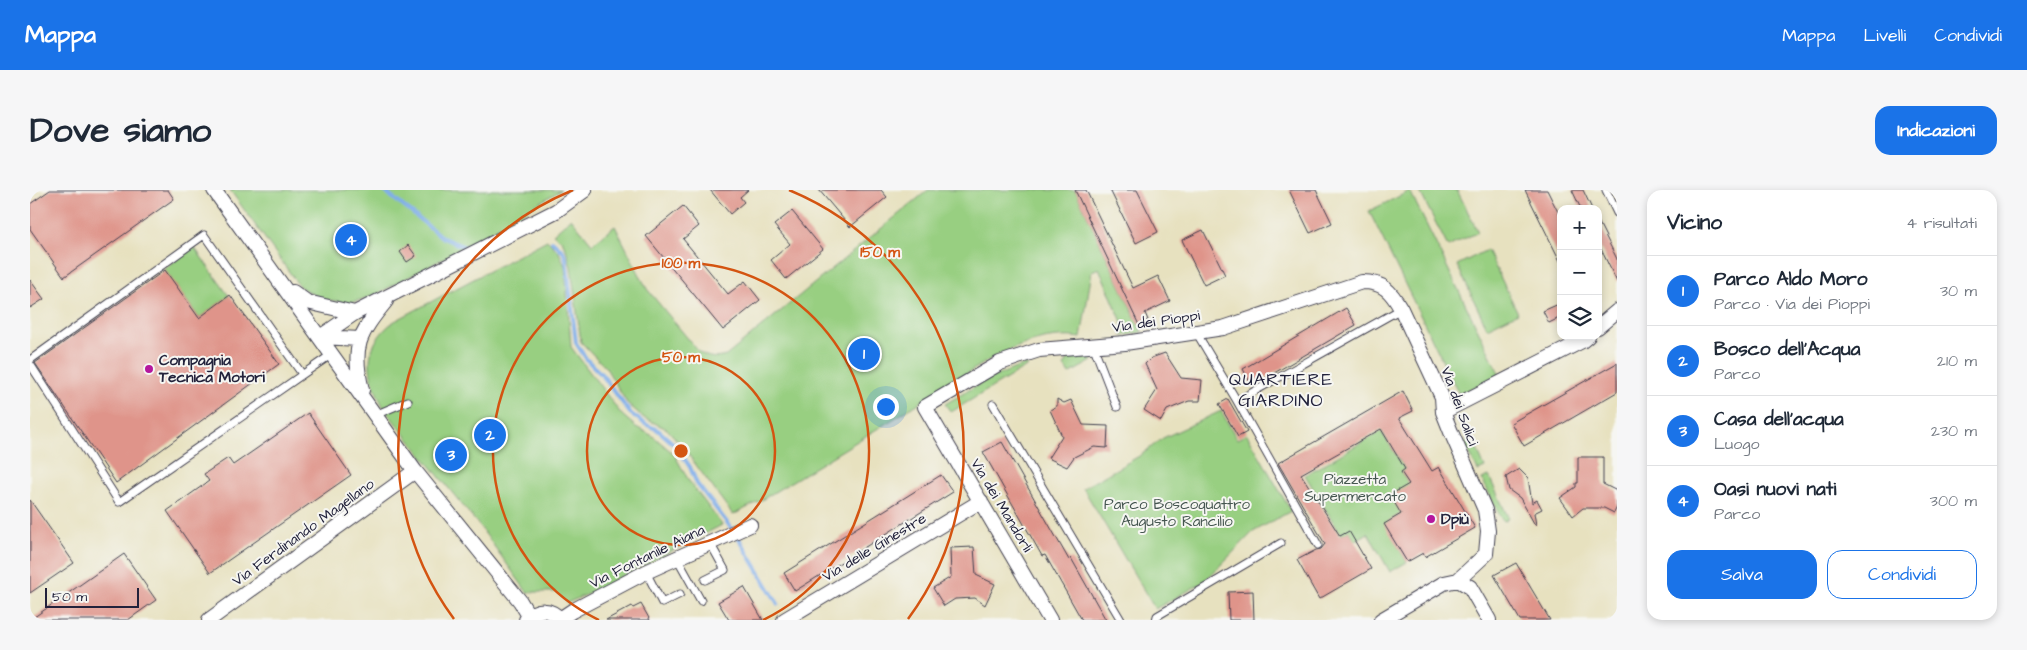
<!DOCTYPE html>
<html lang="it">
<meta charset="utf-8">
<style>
:root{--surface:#fff;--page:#f6f6f7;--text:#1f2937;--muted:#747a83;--line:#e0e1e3;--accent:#1a73e8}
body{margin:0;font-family:"Architects Daughter",sans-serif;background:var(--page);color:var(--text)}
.controls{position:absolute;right:15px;top:15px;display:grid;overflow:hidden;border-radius:10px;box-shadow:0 2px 8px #0003}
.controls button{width:45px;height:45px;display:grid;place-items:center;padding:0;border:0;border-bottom:1px solid var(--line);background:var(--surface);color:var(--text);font:25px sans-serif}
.scale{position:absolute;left:15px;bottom:12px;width:94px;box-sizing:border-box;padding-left:5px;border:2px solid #22223b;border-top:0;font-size:14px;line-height:18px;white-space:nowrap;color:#22223b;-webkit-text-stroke:4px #f6f6f2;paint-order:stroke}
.you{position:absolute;left:855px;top:216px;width:18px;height:18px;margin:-12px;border:4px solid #fff;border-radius:50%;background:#1a73e8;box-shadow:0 0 0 8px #1a73e833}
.badge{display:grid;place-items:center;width:32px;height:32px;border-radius:50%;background:var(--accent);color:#fff;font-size:16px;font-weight:700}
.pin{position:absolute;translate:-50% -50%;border:2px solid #fff;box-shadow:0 1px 5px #0006}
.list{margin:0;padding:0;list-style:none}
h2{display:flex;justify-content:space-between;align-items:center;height:65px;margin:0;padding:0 20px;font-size:21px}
h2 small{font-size:16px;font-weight:400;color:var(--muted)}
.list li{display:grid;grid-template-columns:32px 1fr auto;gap:15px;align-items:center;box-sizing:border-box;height:70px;padding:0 20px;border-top:1px solid var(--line)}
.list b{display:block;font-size:19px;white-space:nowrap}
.list p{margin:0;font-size:16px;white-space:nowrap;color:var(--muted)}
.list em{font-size:16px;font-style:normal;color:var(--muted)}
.actions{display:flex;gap:10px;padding:15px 20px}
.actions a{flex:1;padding:11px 0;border:1px solid var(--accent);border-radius:15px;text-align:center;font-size:18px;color:var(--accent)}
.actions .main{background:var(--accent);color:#fff}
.icon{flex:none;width:28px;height:28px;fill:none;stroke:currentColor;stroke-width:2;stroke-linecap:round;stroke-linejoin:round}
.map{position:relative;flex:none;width:1587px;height:430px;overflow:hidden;border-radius:15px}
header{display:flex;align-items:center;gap:30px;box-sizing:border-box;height:70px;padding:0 25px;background:var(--accent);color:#fff}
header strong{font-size:24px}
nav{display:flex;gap:28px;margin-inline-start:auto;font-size:18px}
.intro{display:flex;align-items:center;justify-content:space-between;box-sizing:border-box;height:120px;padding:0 30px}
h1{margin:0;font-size:35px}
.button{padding:12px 22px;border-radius:15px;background:var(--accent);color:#fff;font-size:18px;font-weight:700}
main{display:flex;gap:30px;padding:0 30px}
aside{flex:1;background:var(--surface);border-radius:15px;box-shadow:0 2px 8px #0003}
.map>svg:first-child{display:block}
.green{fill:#98cf81;stroke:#5d785e}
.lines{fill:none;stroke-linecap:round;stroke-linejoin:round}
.stream{stroke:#80aeea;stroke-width:4}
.building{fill:#df948a}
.lane-casing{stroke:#403f4f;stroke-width:9}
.street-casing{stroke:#403f4f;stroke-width:16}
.lane{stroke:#fff;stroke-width:7}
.street{stroke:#fff;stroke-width:14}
.ring{fill:none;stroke:#d45411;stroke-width:2.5}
.poi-dot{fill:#b5179e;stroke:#f6f6f2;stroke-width:2}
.labels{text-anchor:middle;stroke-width:4;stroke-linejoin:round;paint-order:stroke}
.street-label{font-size:15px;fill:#22223b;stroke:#f6f6f2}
.poi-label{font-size:15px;font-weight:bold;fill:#22223b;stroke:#f6f6f2;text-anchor:start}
.park-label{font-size:15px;fill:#455650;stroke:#f6f6f2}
.quarter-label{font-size:18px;letter-spacing:1px;fill:#22223b;stroke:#f6f6f2}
.centre{fill:#d45411;stroke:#f6f6f2;stroke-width:2.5}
.ring-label{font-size:15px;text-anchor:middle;font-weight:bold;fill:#d45411;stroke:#f6f6f2;stroke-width:4;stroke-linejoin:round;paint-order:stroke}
</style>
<header>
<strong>Mappa</strong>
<nav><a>Mappa</a><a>Livelli</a><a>Condividi</a></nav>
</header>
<div class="intro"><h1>Dove siamo</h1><a class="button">Indicazioni</a></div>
<main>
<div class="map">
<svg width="1587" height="430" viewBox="0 0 1587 430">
<rect width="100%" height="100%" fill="#f6f6f2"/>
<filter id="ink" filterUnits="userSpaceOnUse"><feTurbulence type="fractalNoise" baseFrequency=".02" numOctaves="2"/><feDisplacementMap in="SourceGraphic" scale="10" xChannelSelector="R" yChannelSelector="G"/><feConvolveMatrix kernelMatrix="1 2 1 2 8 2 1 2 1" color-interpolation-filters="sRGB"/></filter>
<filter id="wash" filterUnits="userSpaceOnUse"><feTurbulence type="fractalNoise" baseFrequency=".0096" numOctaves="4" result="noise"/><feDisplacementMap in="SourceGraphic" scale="20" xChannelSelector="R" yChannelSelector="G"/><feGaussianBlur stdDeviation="1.12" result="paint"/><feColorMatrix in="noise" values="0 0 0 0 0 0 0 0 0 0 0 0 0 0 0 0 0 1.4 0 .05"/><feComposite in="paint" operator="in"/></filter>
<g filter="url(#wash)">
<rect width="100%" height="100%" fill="#e7e1bf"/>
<path class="green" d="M200 0H531L435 57 343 106 320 113 292 109 270 97Z
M898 0H1045L1112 142 1092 146V132L1069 78 1062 81 1051 148C1020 143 992 154 964 167L730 311 703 325 652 256 637 239 614 228 597 213 576 178 551 152 541 77 536 59 532 51 523 44 541 28 562 54 585 36 617 99 669 162C678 168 685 169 696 166Z
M1389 0H1427L1448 42 1418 57Z
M1380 1 1470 185 1429 204 1339 21Z
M517 50 529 62 535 76 541 157 592 225 606 237 623 246 644 264 659 291 692 335 558 404 537 413 526 402H497L451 338 355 220C337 186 330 159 363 132Z
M164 57 199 106 169 128 134 79Z
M1457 60 1488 123 1457 138 1427 75Z
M1055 162 1062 171 1039 184 1034 176 1042 163Z
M996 174 998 176 921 222 915 214 958 189Z
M1191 221 1207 249 1217 244 1261 321 1223 342 1174 392 1125 419 1053 298 1111 265 1133 248Z
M1351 241 1375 279 1371 282 1379 294 1371 324 1355 334 1377 372 1360 382 1338 343 1325 351 1319 341 1311 345 1275 285Z
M1438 249 1444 252 1455 278 1448 281 1436 256V252Z
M1459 286 1478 327 1476 331 1472 330 1452 289Z"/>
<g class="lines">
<path class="stream" d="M353 0 413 48 435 57
M522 51 533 61 536 69 546 153 557 170 573 186 600 223 615 234 628 240 645 255 660 277 667 294 702 339
M707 345 748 414"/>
</g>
<g id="blocks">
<path class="building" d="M20 0H138L144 9 34 87 0 39V14Z
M680 0H718L710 7 714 12 700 24Z
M789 0H851L857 7 820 37Z
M1045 0H1056L1103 98 1128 86 1140 111 1115 123 1118 130 1109 135Z
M1080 0H1107L1128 42 1106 53Z
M1259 0H1286L1302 33 1280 43Z
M1495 0H1517L1531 28V73Z
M1542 0H1553L1562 19H1551Z
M653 16 669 36 653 49 698 104 715 91 730 110 693 140 616 46Z
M762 21 793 59 756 89 741 70 760 54 744 35Z
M1568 31 1587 69V92L1568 53Z
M1173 40 1195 85 1174 95 1152 50Z
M378 55 386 66 377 72 370 62Z
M135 80 169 128 200 105 249 174 86 293 5 173Z
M0 90 14 109 0 118Z
M1531 113V127L1519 133 1513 121Z
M1316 118 1326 135 1222 196 1213 179Z
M1135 163 1151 188 1172 190 1170 211H1159L1137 220 1131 231 1114 220 1127 200 1115 174 1121 168Z
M1587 173V202L1494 256 1481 233Z
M1373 201 1383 221 1369 228 1402 281 1409 277 1445 338 1395 367 1393 363 1377 372 1354 334 1371 324 1360 305 1379 294 1371 282 1375 279 1351 239 1271 284 1310 346 1319 341 1341 379 1289 409 1267 370 1286 360 1291 359 1295 354 1248 273Z
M1027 209 1034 213 1041 210 1053 235 1078 236 1077 258 1064 257 1044 267 1037 277 1018 268 1032 246 1020 220 1027 216Z
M1198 209 1217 242 1208 247 1189 214Z
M278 223 321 285 180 383 137 321 179 291 174 284 198 268 203 275Z
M972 252 1039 370 1041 368 1076 430H1052L1015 365 1012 366 953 262Z
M422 256 430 265 422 273 413 265Z
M1548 267H1573V294L1587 301V317L1584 323 1574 318H1553L1543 326 1530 308 1546 297V293H1548Z
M1489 279 1498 288 1502 313 1507 310 1512 319 1504 323 1506 335H1505L1490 308 1479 300 1476 287Z
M911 285 923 302 765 401 754 383Z
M0 310 44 373 0 403Z
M944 357 946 385 965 394 955 415 945 408 925 409 914 416 903 398 921 387 920 358Z
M94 364 126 410 98 430H0Z
M1486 373 1520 430H1490L1464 385Z
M714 397 733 430H699L688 412Z
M1223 401 1224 430H1199L1198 402Z
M611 414 620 430H576L602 416 603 418Z"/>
</g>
</g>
<g filter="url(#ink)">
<use href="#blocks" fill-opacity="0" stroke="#403f4f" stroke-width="1"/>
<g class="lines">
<g class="lane-casing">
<path id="lane" d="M1576 0 1587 23
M1166 142 1207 211
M1063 155 1087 217
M0 170 174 45 272 184
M0 174 89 312 302 164
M963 214 1091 430
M345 225 378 211
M1288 355 1207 211 1371 119
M647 368 671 411
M616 382 632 413 650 404
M675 390 695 380 680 353
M1126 430 1127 426 1251 353"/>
</g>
<g class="street-casing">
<path id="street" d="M184 0 385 281 490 411 499 426
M263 102 277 112 325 123
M1568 137 1587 121
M290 147 325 123 526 21 555 0
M290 147 330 149
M332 200C321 157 329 144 356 111
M1413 222 1552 151 1558 146
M1428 390 1440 397 1459 430
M530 429 542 421 616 382 720 335
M179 430 385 281
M496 430C506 417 521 418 531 430
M754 430 951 311
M1020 430 895 217 970 173 1009 160 1095 153 1193 138 1332 92C1353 92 1361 101 1371 119L1412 207 1413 222 1421 242 1455 320 1458 341 1456 364 1428 390 1414 393 1351 430"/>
</g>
<use href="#lane" class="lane"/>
<use href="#street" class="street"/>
</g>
</g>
<g class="ring">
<circle cx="651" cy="261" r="94"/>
<path d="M569 430A188 188 0 1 1 733 430"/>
<path d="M424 429A282 282 0 0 1 543 0M759 0A282 282 0 0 1 878 429"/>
</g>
<g class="poi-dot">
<circle cx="119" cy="179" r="5"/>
<circle cx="1401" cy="329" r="5"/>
</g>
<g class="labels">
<g class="street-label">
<text transform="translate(1126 131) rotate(-8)" y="5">Via dei Pioppi</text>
<text transform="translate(1430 216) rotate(70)" y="5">Via dei Salici</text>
<text transform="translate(972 315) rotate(59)" y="5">Via dei Mandorli</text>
<text transform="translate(273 342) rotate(-36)" y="5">Via Ferdinando Magellano</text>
<text transform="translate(844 357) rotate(-31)" y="5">Via delle Ginestre</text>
<text transform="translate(617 366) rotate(-26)" y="5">Via Fontanile Aiana</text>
</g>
<g class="poi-label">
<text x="129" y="175">Compagnia<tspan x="129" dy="17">Tecnica Motori</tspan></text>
<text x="1411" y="334">Dpiù</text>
</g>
<g class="park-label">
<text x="1325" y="294">Piazzetta<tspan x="1325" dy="17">Supermercato</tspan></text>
<text x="1147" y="319">Parco Boscoquattro<tspan x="1147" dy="17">Augusto Rancilio</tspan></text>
</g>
<g class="quarter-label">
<text x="1251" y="195">QUARTIERE<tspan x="1251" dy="21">GIARDINO</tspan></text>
</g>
</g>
<circle cx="651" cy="261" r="8" class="centre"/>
<g class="ring-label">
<text x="850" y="67">150 m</text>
<text x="651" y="78">100 m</text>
<text x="651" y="172">50 m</text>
</g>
</svg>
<div class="controls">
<button>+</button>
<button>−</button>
<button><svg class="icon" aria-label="layers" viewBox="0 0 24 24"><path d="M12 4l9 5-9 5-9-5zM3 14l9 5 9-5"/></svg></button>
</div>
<div class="scale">50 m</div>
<div class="you"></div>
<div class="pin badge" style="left:834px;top:164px">1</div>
<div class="pin badge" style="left:460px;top:245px">2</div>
<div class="pin badge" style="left:421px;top:265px">3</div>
<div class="pin badge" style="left:321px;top:50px">4</div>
</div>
<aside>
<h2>Vicino<small>4 risultati</small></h2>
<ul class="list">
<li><span class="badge">1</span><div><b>Parco Aldo Moro</b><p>Parco · Via dei Pioppi</p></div><em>30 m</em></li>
<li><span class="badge">2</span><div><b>Bosco dell'Acqua</b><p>Parco</p></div><em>210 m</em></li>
<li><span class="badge">3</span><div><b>Casa dell'acqua</b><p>Luogo</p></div><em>230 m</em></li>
<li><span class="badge">4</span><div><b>Oasi nuovi nati</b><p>Parco</p></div><em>300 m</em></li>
</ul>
<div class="actions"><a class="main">Salva</a><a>Condividi</a></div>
</aside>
</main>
